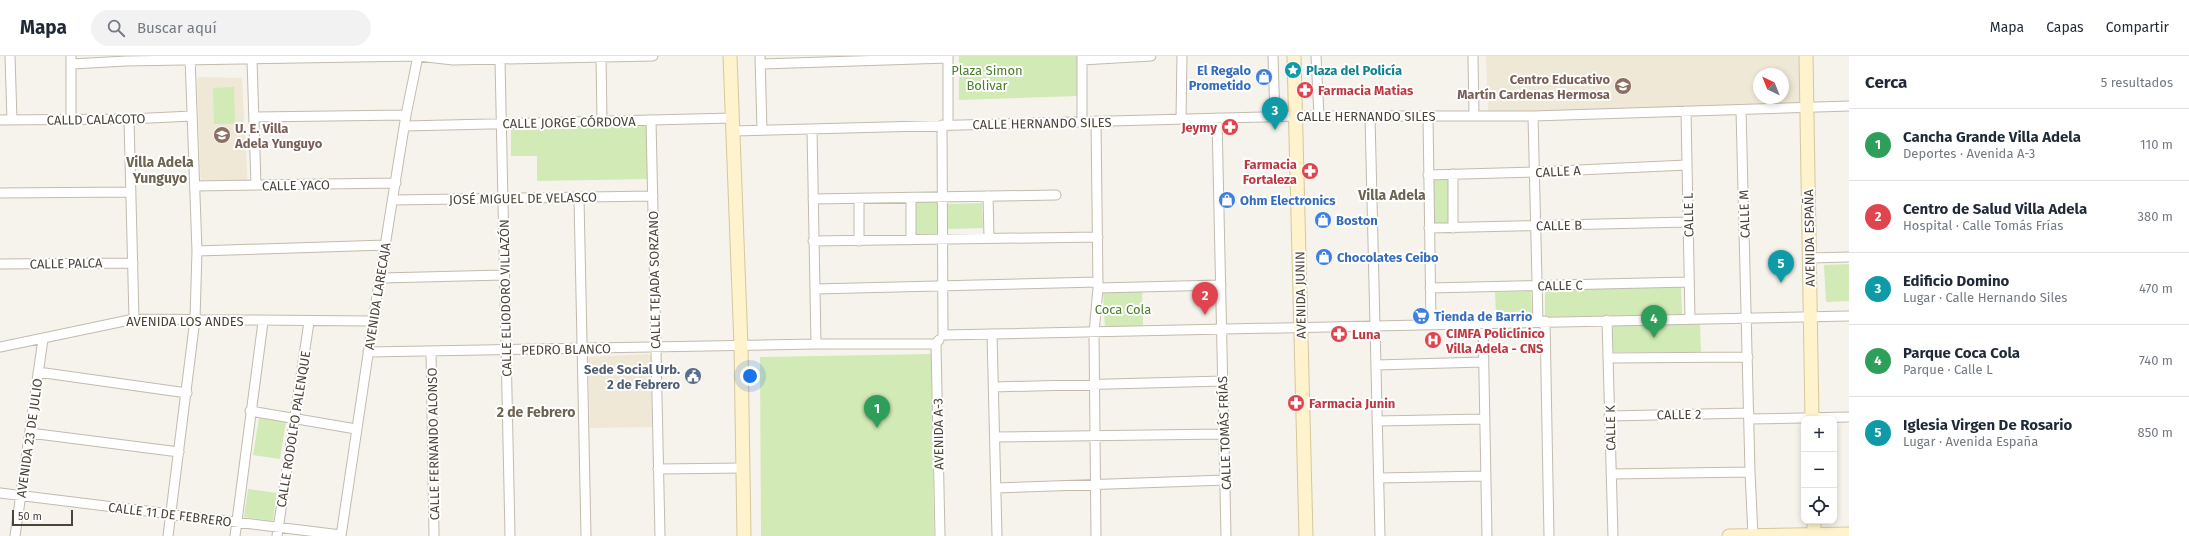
<!DOCTYPE html>
<html lang="es">
<meta charset="utf-8">
<style>
:root{--surface:#fff;--page:#f2f2f3;--text:#1f2937;--muted:#747a83;--line:#e0e1e3;--accent:#0b8043}
body{margin:0;font-family:"Fira Sans",sans-serif;background:var(--page);color:var(--text)}
.controls{position:absolute;right:12px;bottom:12px;display:grid;overflow:hidden;border-radius:8px;box-shadow:0 2px 6px #0003}
.controls button{width:36px;height:36px;display:grid;place-items:center;padding:0;border:0;border-bottom:1px solid var(--line);background:var(--surface);color:var(--text);font:20px sans-serif}
.compass{position:absolute;left:1753px;top:12px;width:36px;height:36px;border-radius:50%;background:var(--surface);box-shadow:0 2px 6px #0003;rotate:317deg}
.scale{position:absolute;left:12px;bottom:10px;width:61px;box-sizing:border-box;padding-left:4px;border:2px solid #4b4439;border-top:0;font-size:11px;line-height:14px;white-space:nowrap;color:#4b4439;-webkit-text-stroke:3px #fff;paint-order:stroke}
.you{position:absolute;left:750px;top:320px;width:14px;height:14px;margin:-10px;border:3px solid #fff;border-radius:50%;background:#1a73e8;box-shadow:0 0 0 6px #1a73e833}
.badge{display:grid;place-items:center;width:26px;height:26px;border-radius:50%;background:var(--accent);color:#fff;font-size:13px;font-weight:700}
.pin{position:absolute;translate:-50% -33px;filter:drop-shadow(0 1px 2px #0008)}
.pin::after{content:'';position:absolute;top:21px;width:14px;height:12px;background:inherit;clip-path:polygon(0 0,100% 0,50% 100%)}
.list{margin:0;padding:0;list-style:none}
h2{display:flex;justify-content:space-between;align-items:center;height:52px;margin:0;padding:0 16px;font-size:17px}
h2 small{font-size:13px;font-weight:400;color:var(--muted)}
.list li{display:grid;grid-template-columns:26px 1fr auto;gap:12px;align-items:center;box-sizing:border-box;height:72px;padding:0 16px;border-top:1px solid var(--line)}
.list b{display:block;font-size:15px;white-space:nowrap}
.list p{margin:0;font-size:13px;white-space:nowrap;color:var(--muted)}
.list em{font-size:13px;font-style:normal;color:var(--muted)}
.icon{flex:none;width:22px;height:22px;fill:none;stroke:currentColor;stroke-width:2;stroke-linecap:round;stroke-linejoin:round}
.map{position:relative;flex:none;width:1849px;height:480px;overflow:hidden}
header{display:flex;align-items:center;gap:24px;box-sizing:border-box;height:56px;padding:0 20px;background:var(--surface);border-bottom:1px solid var(--line)}
header strong{font-size:19px}
nav{display:flex;gap:22px;margin-inline-start:auto;font-size:14px}
.search{width:280px;height:36px;background:var(--page);display:flex;align-items:center;gap:10px;box-sizing:border-box;padding:0 14px;border-radius:22px;color:var(--muted);font-size:15px}
main{display:flex}
aside{flex:1;background:var(--surface)}
.map>svg:first-child{display:block}
.education{fill:#efe8d6;fill-rule:evenodd}
.green{fill:#d2eab5}
.lines{fill:none;stroke-linecap:round;stroke-linejoin:round}
.street-casing{stroke:#c2bbae;stroke-width:11}
.secondary-casing{stroke:#d6c79b;stroke-width:15}
.street{stroke:#fff;stroke-width:9}
.secondary{stroke:#fff3cd;stroke-width:13}
.labels{text-anchor:middle;stroke-width:4;stroke-linejoin:round;paint-order:stroke}
.park-label{font-size:13px;fill:#4a7f2a;stroke:#fff}
.shop-label{font-size:13px;font-weight:bold;fill:#366cbe;stroke:#fff;text-anchor:start}
.culture-label{font-size:13px;font-weight:bold;fill:#0d838f;stroke:#fff;text-anchor:start}
.education-label{font-size:13px;font-weight:bold;fill:#785e54;stroke:#fff;text-anchor:end}
.health-label{font-size:13px;font-weight:bold;fill:#be3a42;stroke:#fff;text-anchor:start}
.street-label{font-size:13px;fill:#4b4439;stroke:#fff}
.service-label{font-size:13px;font-weight:bold;fill:#4e5e75;stroke:#fff;text-anchor:end}
.neighbourhood-label{font-size:14px;font-weight:bold;fill:#6e6250;stroke:#fff}
</style>
<header>
<strong>Mapa</strong>
<div class="search"><svg class="icon" aria-label="search" viewBox="0 0 24 24"><circle cx="10" cy="10" r="6"/><path d="M15 15l6 6"/></svg>Buscar aquí</div>
<nav><a>Mapa</a><a>Capas</a><a>Compartir</a></nav>
</header>
<main>
<div class="map">
<svg width="1849" height="480" viewBox="0 0 1849 480">
<rect width="100%" height="100%" fill="#f6f3ec"/>
<path class="education" d="M1486 0H1801V46L1799 49 1491 58 1488 54ZM1759 18H1783V42H1759Z
M199 21 242 22 248 134 201 135 197 23Z
M648 298 651 300 652 371 590 372 588 301Z"/>
<path class="green" d="M959 0H1077L1078 40 959 44Z
M234 31 235 68H214L213 32Z
M647 61 648 123 537 125V100H511V64Z
M1449 122 1450 169 1434 168V123Z
M940 143 941 181 913 182 912 144Z
M982 147 983 172 948 173 947 148Z
M1849 208V245L1826 246 1824 209Z
M1681 230 1682 258 1545 261V233Z
M1142 232 1143 271 1105 273 1103 235Z
M1531 235 1532 258 1496 259 1495 236Z
M1700 267 1701 296H1610L1607 269Z
M931 298 934 480H761L760 301Z
M259 362 286 366 280 403 253 399Z
M248 433 277 437 273 465 244 461Z"/>
<g class="lines">
<g class="street-casing">
<path id="street" d="M10 0 12 64
M601 0 602 65
M760 0 762 74
M1082 0V66
M1273 0 1275 61
M1316 0 1319 60
M1473 0 1474 60
M252 4 256 129
M500 4 510 480
M1082 4 1151 0
M72 8 126 5 418 0 453 4 653 0
M760 8 948 2
M1741 54 1750 416 1753 480
M1686 55 1690 263
M1370 60 1380 480
M1428 60 1431 267
M1533 60 1538 266
M255 61 406 59
M1217 62 1226 480
M71 63V0
M129 63 134 263
M1181 63 1182 0
M0 64 129 63 192 60
M651 64 660 480
M942 69 943 279
M948 69V0
M405 70 733 62
M812 73 816 288
M733 75 1296 60H1533L1849 50
M1453 118V172
M1428 119 1535 116 1687 109
M195 130 396 127
M0 137 131 136
M988 140 989 182
M579 142 586 480
M911 142V184
M813 143 1056 139
M859 143V185
M393 144 653 140
M1429 172 1688 166
M813 185 1098 181
M197 195 386 189
M1809 202 1849 201
M0 208 133 207
M381 222 504 219
M1098 232 1221 229
M1430 232 1689 226
M815 233 1098 226
M1607 264 1613 480
M1545 265 1549 480
M1483 267 1487 480
M992 278 997 480
M943 279 1849 260
M939 284 936 288 940 480
M0 291 134 263 373 265
M431 295 434 480
M368 296 816 288H936
M1609 302 1748 301
M1376 309 1483 306
M38 316 187 337
M994 331 1223 325
M250 355 356 373
M1609 360 1749 357
M1749 363 1849 361
M1377 365 1485 363
M30 377 179 396
M995 381 1224 378
M658 413 743 412
M1611 418 1750 416
M1379 422 1486 420
M996 432 1226 424
M0 437 341 479
M15 480 43 283
M168 480 195 263 197 195 190 0
M235 480 263 266
M277 480 309 266
M341 480 373 265 406 59 418 0
M1096 480 1094 277 1098 232 1096 65"/>
</g>
<g class="secondary-casing">
<path id="secondary" d="M730 0 741 290 744 480
M1294 0 1306 480
M1806 0 1812 363
M1814 465V480
M1729 480 1849 478"/>
</g>
<use href="#street" class="street"/>
<use href="#secondary" class="secondary"/>
</g>
<defs>
<g id="sight-disc" transform="scale(0.9)"><circle r="9.5" fill="#0f9aa8" stroke="#fff"/><path d="M0-6L1.8-2.2L6-1.7L2.9 1.2L3.7 5.4L0 3.3L-3.7 5.4L-2.9 1.2L-6-1.7L-1.8-2.2Z" fill="#fff"/></g>
<g id="shop-disc" transform="scale(0.9)"><circle r="9.5" fill="#3f7fe0" stroke="#fff"/><path d="M-5-2.5h2.3a2.7 3.5 0 0 1 5.4 0H5L5.5 6h-11ZM-1.5-2.5h3a1.5 2.3 0 0 0-3 0Z" fill="#fff"/></g>
<g id="school-disc" transform="scale(0.9)"><circle r="9.5" fill="#8d6e63" stroke="#fff"/><path d="M0-5L7-2L0 1L-7-2ZM-4 1L0 2.5L4 1V4Q0 6-4 4Z" fill="#fff"/></g>
<g id="pharmacy-disc" transform="scale(0.9)"><circle r="9.5" fill="#e0444e" stroke="#fff"/><path d="M-2-6h4v4h4v4h-4v4h-4v-4h-4v-4h4Z" fill="#fff"/></g>
<g id="supermarket-disc" transform="scale(0.9)"><circle r="9.5" fill="#3f7fe0" stroke="#fff"/><path d="M-6-5.5h2.5l.6 2H6L4.5 2H-2.5L-4.4-4H-6ZM-1.5 3.2a1.3 1.3 0 1 0 .1 0ZM3 3.2a1.3 1.3 0 1 0 .1 0Z" fill="#fff"/></g>
<g id="hospital-disc" transform="scale(0.9)"><circle r="9.5" fill="#e0444e" stroke="#fff"/><path d="M-5-5h3v3.5h4V-5h3V5h-3V1.5h-4V5h-3Z" fill="#fff"/></g>
<g id="civic-disc" transform="scale(0.9)"><circle r="9.5" fill="#5c6f8a" stroke="#fff"/><path d="M-.6-6.5H3V-4.5H.6V-3L4-1V1h2V6H-6V1h2V-1L-.6-3ZM-1.2 2.5V6h2.4V2.5Z" fill="#fff"/></g>
</defs>
<g fill-rule="evenodd">
<use href="#sight-disc" x="1293" y="14"/>
<use href="#shop-disc" x="1264" y="21"/>
<use href="#school-disc" x="1623" y="30"/>
<use href="#pharmacy-disc" x="1305" y="34"/>
<use href="#pharmacy-disc" x="1230" y="71"/>
<use href="#school-disc" x="222" y="79"/>
<use href="#pharmacy-disc" x="1310" y="115"/>
<use href="#shop-disc" x="1227" y="144"/>
<use href="#shop-disc" x="1323" y="164"/>
<use href="#shop-disc" x="1324" y="201"/>
<use href="#supermarket-disc" x="1421" y="260"/>
<use href="#pharmacy-disc" x="1339" y="278"/>
<use href="#hospital-disc" x="1433" y="284"/>
<use href="#civic-disc" x="693" y="320"/>
<use href="#pharmacy-disc" x="1296" y="347"/>
</g>
<g class="labels">
<g class="park-label">
<text x="987" y="19">Plaza Simon<tspan x="987" dy="15">Bolivar</tspan></text>
<text x="1123" y="258">Coca Cola</text>
</g>
<g class="shop-label">
<text x="1251" y="19" text-anchor="end">El Regalo<tspan x="1251" dy="15">Prometido</tspan></text>
<text x="1240" y="149">Ohm Electronics</text>
<text x="1336" y="169">Boston</text>
<text x="1337" y="206">Chocolates Ceibo</text>
<text x="1434" y="265">Tienda de Barrio</text>
</g>
<g class="culture-label">
<text x="1306" y="19">Plaza del Policía</text>
</g>
<g class="education-label">
<text x="1610" y="28">Centro Educativo<tspan x="1610" dy="15">Martín Cardenas Hermosa</tspan></text>
<text x="235" y="77" text-anchor="start">U. E. Villa<tspan x="235" dy="15">Adela Yunguyo</tspan></text>
</g>
<g class="health-label">
<text x="1318" y="39">Farmacia Matias</text>
<text x="1217" y="76" text-anchor="end">Jeymy</text>
<text x="1297" y="113" text-anchor="end">Farmacia<tspan x="1297" dy="15">Fortaleza</tspan></text>
<text x="1446" y="282">CIMFA Policlínico<tspan x="1446" dy="15">Villa Adela - CNS</tspan></text>
<text x="1352" y="283">Luna</text>
<text x="1309" y="352">Farmacia Junin</text>
</g>
<g class="street-label">
<text x="1366" y="65">CALLE HERNANDO SILES</text>
<text transform="translate(96 63) rotate(-1)" y="5">CALLD CALACOTO</text>
<text transform="translate(569 66) rotate(-1)" y="5">CALLE JORGE CÓRDOVA</text>
<text transform="translate(1042 67) rotate(-1)" y="5">CALLE HERNANDO SILES</text>
<text transform="translate(1558 115) rotate(-3)" y="5">CALLE A</text>
<text transform="translate(296 129) rotate(-1)" y="5">CALLE YACO</text>
<text transform="translate(523 142) rotate(-1)" y="5">JOSÉ MIGUEL DE VELASCO</text>
<text transform="translate(1744 158) rotate(-92)" y="5">CALLE M</text>
<text transform="translate(1688 159) rotate(-91)" y="5">CALLE L</text>
<text transform="translate(1559 169) rotate(-1)" y="5">CALLE B</text>
<text transform="translate(1809 182) rotate(-91)" y="5">AVENIDA ESPAÑA</text>
<text transform="translate(66 207) rotate(-1)" y="5">CALLE PALCA</text>
<text transform="translate(654 224) rotate(-91)" y="5">CALLE TEJADA SORZANO</text>
<text transform="translate(1560 229) rotate(-1)" y="5">CALLE C</text>
<text transform="translate(1300 239) rotate(-91)" y="5">AVENIDA JUNIN</text>
<text transform="translate(377 240) rotate(-81)" y="5">AVENIDA LARECAJA</text>
<text transform="translate(505 242) rotate(-91)" y="5">CALLE ELIODORO VILLAZÓN</text>
<text x="185" y="270">AVENIDA LOS ANDES</text>
<text transform="translate(566 293) rotate(-1)" y="5">PEDRO BLANCO</text>
<text transform="translate(1679 358) rotate(-1)" y="5">CALLE 2</text>
<text transform="translate(1610 372) rotate(-91)" y="5">CALLE K</text>
<text transform="translate(293 373) rotate(-81)" y="5">CALLE RODOLFO PALENQUE</text>
<text transform="translate(1224 377) rotate(-92)" y="5">CALLE TOMÁS FRÍAS</text>
<text transform="translate(938 378) rotate(-91)" y="5">AVENIDA A-3</text>
<text transform="translate(29 382) rotate(-82)" y="5">AVENIDA 23 DE JULIO</text>
<text transform="translate(433 388) rotate(-91)" y="5">CALLE FERNANDO ALONSO</text>
<text transform="translate(170 458) rotate(7)" y="5">CALLE 11 DE FEBRERO</text>
</g>
<g class="service-label">
<text x="680" y="318">Sede Social Urb.<tspan x="680" dy="15">2 de Febrero</tspan></text>
</g>
<g class="neighbourhood-label">
<text x="160" y="111">Villa Adela<tspan x="160" dy="16">Yunguyo</tspan></text>
<text x="1392" y="144">Villa Adela</text>
<text x="536" y="361">2 de Febrero</text>
</g>
</g>
</svg>
<div class="controls">
<button>+</button>
<button>−</button>
<button><svg class="icon" aria-label="locate" viewBox="0 0 24 24"><circle cx="12" cy="12" r="6"/><path d="M12 2v4M12 18v4M2 12h4M18 12h4"/></svg></button>
</div>
<svg class="compass" viewBox="-18 -18 36 36"><path d="M0-13l5 13h-10z" fill="#e53935"/><path d="M0 13l5-13h-10z" fill="#747a83"/></svg>
<div class="scale">50 m</div>
<div class="you"></div>
<div class="pin badge" style="left:877px;top:372px;background:#2e9e5b">1</div>
<div class="pin badge" style="left:1205px;top:259px;background:#e0444e">2</div>
<div class="pin badge" style="left:1275px;top:74px;background:#0f9aa8">3</div>
<div class="pin badge" style="left:1654px;top:282px;background:#2e9e5b">4</div>
<div class="pin badge" style="left:1781px;top:227px;background:#0f9aa8">5</div>
</div>
<aside>
<h2>Cerca<small>5 resultados</small></h2>
<ul class="list">
<li><span class="badge" style="background:#2e9e5b">1</span><div><b>Cancha Grande Villa Adela</b><p>Deportes · Avenida A-3</p></div><em>110 m</em></li>
<li><span class="badge" style="background:#e0444e">2</span><div><b>Centro de Salud Villa Adela</b><p>Hospital · Calle Tomás Frías</p></div><em>380 m</em></li>
<li><span class="badge" style="background:#0f9aa8">3</span><div><b>Edificio Domino</b><p>Lugar · Calle Hernando Siles</p></div><em>470 m</em></li>
<li><span class="badge" style="background:#2e9e5b">4</span><div><b>Parque Coca Cola</b><p>Parque · Calle L</p></div><em>740 m</em></li>
<li><span class="badge" style="background:#0f9aa8">5</span><div><b>Iglesia Virgen De Rosario</b><p>Lugar · Avenida España</p></div><em>850 m</em></li>
</ul>
</aside>
</main>
